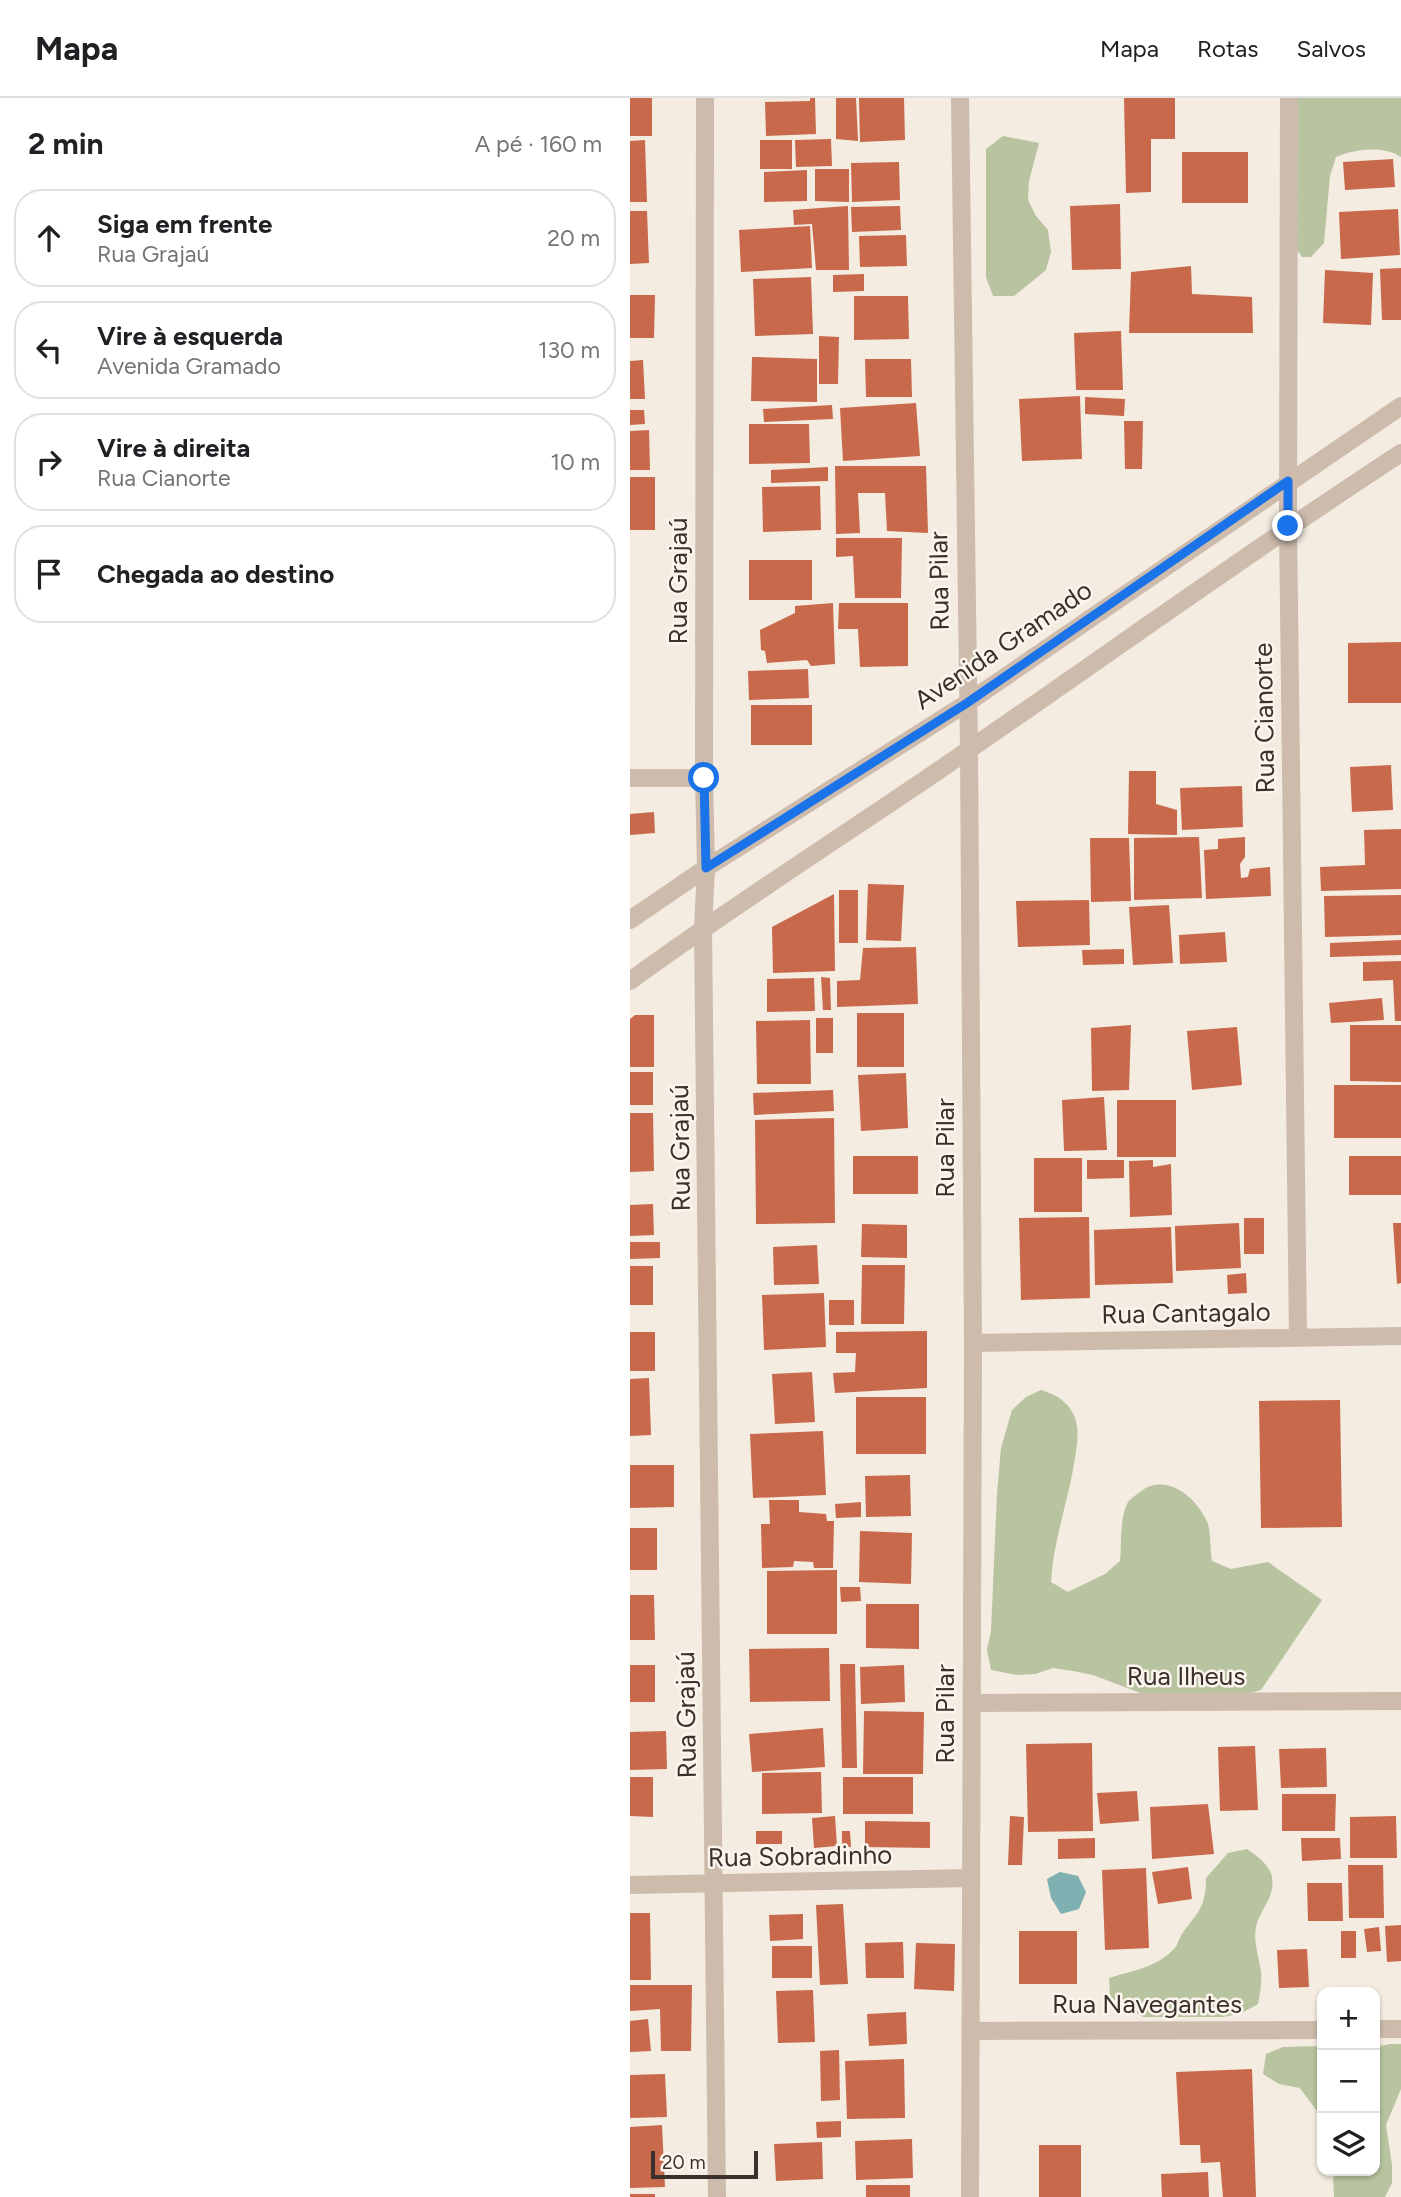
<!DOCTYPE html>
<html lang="pt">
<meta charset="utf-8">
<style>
:root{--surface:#fff;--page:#f6f6f6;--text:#202124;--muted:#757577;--line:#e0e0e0}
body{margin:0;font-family:Figtree,sans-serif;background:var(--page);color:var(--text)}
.controls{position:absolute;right:21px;bottom:21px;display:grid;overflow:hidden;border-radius:14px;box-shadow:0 2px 5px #0004}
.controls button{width:63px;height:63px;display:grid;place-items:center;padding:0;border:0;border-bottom:2px solid var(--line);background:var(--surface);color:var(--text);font:35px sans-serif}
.scale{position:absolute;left:21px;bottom:18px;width:107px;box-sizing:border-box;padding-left:7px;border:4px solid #3b302b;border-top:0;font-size:19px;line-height:24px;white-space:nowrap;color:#3b302b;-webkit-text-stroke:5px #fbf5ee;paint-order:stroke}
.stop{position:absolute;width:21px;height:21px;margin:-16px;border:5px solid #1a73e8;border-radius:50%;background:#fff}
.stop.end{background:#1a73e8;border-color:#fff;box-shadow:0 2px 7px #0008}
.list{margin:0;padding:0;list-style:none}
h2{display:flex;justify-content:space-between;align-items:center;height:91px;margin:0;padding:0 28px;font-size:30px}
h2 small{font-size:23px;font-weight:400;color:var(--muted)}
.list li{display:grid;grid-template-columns:46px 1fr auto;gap:21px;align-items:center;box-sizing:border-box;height:98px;margin:0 14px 14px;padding:0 14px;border:2px solid var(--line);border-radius:28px}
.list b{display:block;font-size:26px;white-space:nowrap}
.list p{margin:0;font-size:23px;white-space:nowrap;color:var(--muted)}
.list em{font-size:23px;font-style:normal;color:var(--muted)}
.icon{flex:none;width:38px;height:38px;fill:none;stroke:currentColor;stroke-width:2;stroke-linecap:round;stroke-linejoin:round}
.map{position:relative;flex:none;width:771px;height:2099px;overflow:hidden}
header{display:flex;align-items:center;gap:42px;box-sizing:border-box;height:98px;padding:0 35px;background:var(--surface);border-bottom:2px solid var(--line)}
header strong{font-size:33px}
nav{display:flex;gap:38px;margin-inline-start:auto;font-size:24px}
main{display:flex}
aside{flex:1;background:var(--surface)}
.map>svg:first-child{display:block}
.green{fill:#b8c4a0}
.water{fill:#7fb0b2}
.building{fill:#c8694b}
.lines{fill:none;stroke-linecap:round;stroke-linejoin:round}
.minor{stroke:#cdbbac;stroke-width:18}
.route{stroke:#1a73e8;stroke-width:9}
.labels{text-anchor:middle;stroke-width:5;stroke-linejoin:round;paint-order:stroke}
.street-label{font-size:26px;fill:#3b302b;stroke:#fbf5ee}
</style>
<header>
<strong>Mapa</strong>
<nav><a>Mapa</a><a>Rotas</a><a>Salvos</a></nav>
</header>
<main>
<aside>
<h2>2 min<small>A pé · 160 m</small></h2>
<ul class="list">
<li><svg class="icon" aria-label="ahead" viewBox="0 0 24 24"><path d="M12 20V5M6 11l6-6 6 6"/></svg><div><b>Siga em frente</b><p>Rua Grajaú</p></div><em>20 m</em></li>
<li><svg class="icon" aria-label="left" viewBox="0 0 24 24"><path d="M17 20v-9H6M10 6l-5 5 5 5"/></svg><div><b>Vire à esquerda</b><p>Avenida Gramado</p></div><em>130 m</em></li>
<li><svg class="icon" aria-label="right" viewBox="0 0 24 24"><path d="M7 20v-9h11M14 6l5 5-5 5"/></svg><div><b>Vire à direita</b><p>Rua Cianorte</p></div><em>10 m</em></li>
<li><svg class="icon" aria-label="arrive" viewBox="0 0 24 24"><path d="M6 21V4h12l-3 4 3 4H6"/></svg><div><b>Chegada ao destino</b></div></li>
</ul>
</aside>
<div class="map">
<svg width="771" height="2099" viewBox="0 0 771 2099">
<rect width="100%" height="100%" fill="#f4ebe1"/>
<path class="green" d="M667 0H771V59C754 47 724 51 706 59L700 78 694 145 681 159H672L667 152Z
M373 38 409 45 399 83 398 102 406 118 418 132 421 154 416 172 384 198H363L356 179V51Z
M411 1292C429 1297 444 1308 447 1328 449 1342 445 1358 443 1372 436 1409 423 1446 421 1484L438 1494 475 1476 490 1463C492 1445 489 1421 498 1404 501 1400 506 1397 510 1394 536 1373 568 1400 578 1426 581 1436 580 1452 582 1463L601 1471 638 1464 692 1502 631 1592 608 1599H521L463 1577 443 1573 423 1570 405 1576 387 1577 361 1572 357 1552 361 1533 367 1395 371 1350 382 1312 396 1299Z
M617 1751C627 1758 640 1767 642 1779 645 1798 633 1808 627 1825 622 1841 629 1858 631 1874 632 1885 630 1895 628 1906L610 1916 592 1919H513L480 1899 479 1880C501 1873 525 1870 543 1852 548 1848 549 1839 554 1833 569 1813 576 1808 576 1780L598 1755Z
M760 1946H771V1991L756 2027 762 2067V2085L755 2099H704L703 2081 706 2073H745V1949Z
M692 1948V2020L670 1990 649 1986 633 1976 636 1956 653 1949Z"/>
<path class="water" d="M430 1774 448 1778 456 1794 449 1811 431 1816 421 1800 417 1781Z"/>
<path class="building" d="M0 0H22V38H0Z
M180 0H185L186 36 136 38 135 4 180 3Z
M206 0H226L228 43 206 41Z
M229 0H274L275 42 230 44Z
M494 0H545V41H521V94L496 95Z
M201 41 202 68 166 69 165 42Z
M15 42 17 104H0V43Z
M130 42H162V71H130Z
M552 54H618V105H552Z
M763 61 765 89 715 92 713 64Z
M269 64 270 102 222 104 221 65Z
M185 71H219V104L185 103Z
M177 72V103L134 104V74Z
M490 106 491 171 442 172 440 108Z
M218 108 219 172H186L182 126 164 127 163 112Z
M270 108 271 132 222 134 221 109Z
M768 111 770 157 711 161 709 114Z
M0 113H17L19 165 0 166Z
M180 128 182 170 111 174 109 132Z
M276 137 277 168 230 169 229 138Z
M561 168 562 196 622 199 623 235H499L501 174Z
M771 170V222H752L750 171Z
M695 172 743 175 741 227 693 225Z
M234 176V193L203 194V177Z
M181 179 183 236 125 238 123 181Z
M0 197H25L24 240H0Z
M224 198H278L279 241 224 242Z
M491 233 493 292H446L444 235Z
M189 238 209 239 208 286H189Z
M122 259 187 261V304L121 303Z
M235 261H281L282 299H236Z
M13 262 15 301H0V263Z
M450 298 452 361 392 363 389 301Z
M455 299 495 301 494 318 455 316Z
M286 305 290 358 213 363 210 310Z
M202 307 203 321 134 324 133 311Z
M0 312H14L15 326 0 327Z
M494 323H513L512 371H495Z
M119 326H179L180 365 119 366Z
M19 332 20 372H0V333Z
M205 368H296L298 435 257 433 255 395H228L230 435 206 436Z
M198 369V383L141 385V372Z
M0 379H25V432H0Z
M190 388 191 432 133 434 132 389Z
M206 440H272L271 500H225L223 458 206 459Z
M119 462H182V502H119Z
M203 505 205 566 181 568 177 562 137 565 135 553 131 552 130 532 165 515V508Z
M209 505H278V568L230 569 228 531H208Z
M771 544V605H718V545Z
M178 571 179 600 119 602 118 573Z
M121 607H182V647H121Z
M761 667 763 712 722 714 720 669Z
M499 673H526V706L547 712V737L498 736Z
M612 688 613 729 552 732 550 690Z
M24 714 25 735 0 737V716Z
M771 731V791L691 793 690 769 735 767 734 732Z
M569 739 572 800 504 802V740Z
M615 739V759L610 766 611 780 618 779 620 771 640 769 641 798 576 801 574 752 588 751V741Z
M460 740H499L501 803 461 804Z
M238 786 274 787 271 843 236 842Z
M209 792H228V845H209Z
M204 796 205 873 143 875 142 829Z
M771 797V837L695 839 694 798Z
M459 802 460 847 388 849 386 803Z
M539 807 543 865 503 867 499 809Z
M595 834 597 864 550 866 549 837Z
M771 842V857L700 859V845Z
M286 849 288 906 207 909V883L230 882 233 850Z
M494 851V866L453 867 452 852Z
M771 863V923H765L763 882 733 883V864Z
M191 879 200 880 201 912H193Z
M184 880 185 913 137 914V881Z
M752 900 754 922 701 925 699 905Z
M227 915H274V969H227Z
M5 917H24V969H0V921Z
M186 920H203V955H186Z
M180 922 181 986H127L126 923Z
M501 927 499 992 462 993 461 930Z
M720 927H771V984L720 983Z
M607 929 612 987 562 992 557 933Z
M0 974H23V1007H0Z
M276 975 278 1030 231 1033 228 977Z
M704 987H771V1040H704Z
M203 992 204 1013 124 1017 123 995Z
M474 999 477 1052 434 1053 432 1002Z
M487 1002H546V1059H487Z
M0 1015H23L24 1073 0 1074Z
M204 1020 205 1125 126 1126 125 1022Z
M223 1058H288V1096H223Z
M719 1058H771V1097H719Z
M404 1060H452V1114H404Z
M457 1062H494V1080L457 1081Z
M523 1062V1069L541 1066 542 1117 500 1119 499 1063Z
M23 1106 24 1137 0 1138V1107Z
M459 1119 460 1200 391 1202 389 1120Z
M614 1120H634V1156H614Z
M609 1125 611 1170 546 1173 545 1128Z
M763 1125H771V1185L767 1186Z
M232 1126 277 1127V1160L231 1159Z
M541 1129 543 1185 465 1187 464 1132Z
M0 1144H30V1160L0 1161Z
M187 1147 189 1186 144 1187 143 1149Z
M232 1167H275L274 1226H231Z
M0 1168H23V1207H0Z
M616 1175 617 1195 598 1196 597 1177Z
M194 1195 196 1249 134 1252 132 1197Z
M199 1202H224V1227H199Z
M297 1233V1290L205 1295 203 1275 225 1274 226 1255H206V1234Z
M0 1234H25V1273H0Z
M182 1274 185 1324 145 1326 142 1276Z
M19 1280 21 1337 0 1338V1281Z
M226 1299H296V1356H226Z
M710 1302 712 1429 631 1430 629 1303Z
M193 1333 196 1397 123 1400 120 1336Z
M0 1367H44V1409L0 1410Z
M280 1377 281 1418 236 1419 235 1378Z
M139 1402H169V1414L196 1416 197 1423H204L203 1470H184L183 1464 164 1463 163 1469 132 1470 131 1426H140Z
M231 1404V1419L206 1420 205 1406Z
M0 1430H27V1472H0Z
M230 1433 282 1435 281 1486 229 1484Z
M207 1472V1536H137V1473Z
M210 1489H230L231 1503 211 1504Z
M0 1497H24L25 1542H0Z
M236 1506H289V1551L236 1550Z
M199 1550 200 1603 120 1604 119 1551Z
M210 1566H225L227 1670H212Z
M0 1567H25V1604H0Z
M274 1567 275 1604 231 1606 230 1569Z
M234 1613 294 1614 293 1676H233Z
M193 1630 195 1669 122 1674 119 1636Z
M36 1633 37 1671 0 1672V1634Z
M462 1645 463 1733 398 1734 396 1646Z
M625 1648 628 1712 590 1713 588 1649Z
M696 1650 697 1689 651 1690 649 1651Z
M191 1674 192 1715 132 1716V1675Z
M0 1679H23V1719L0 1718Z
M213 1679H283V1716H213Z
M507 1693 509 1723 470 1726 467 1695Z
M652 1696H706L705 1733H652Z
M578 1706 584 1756 522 1761 520 1709Z
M205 1718 207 1748 184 1750 182 1720Z
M380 1718 394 1719 392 1767H378Z
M766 1718 767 1760H720V1719Z
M235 1723 300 1724V1750L235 1749Z
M126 1733H152V1746H126Z
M212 1733H220L221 1749H212Z
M465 1740V1760L428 1761V1741Z
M671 1740H710L711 1761 672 1763Z
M718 1767H753L754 1820H719Z
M558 1769 562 1801 528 1806 522 1774Z
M516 1770 519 1850 475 1852 472 1772Z
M677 1785H712L713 1823H678Z
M213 1806 218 1886 190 1887 186 1807Z
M0 1815H20L21 1882H0Z
M173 1816V1841L140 1843 139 1817Z
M771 1827V1863L757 1864 755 1828Z
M749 1829 751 1853 737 1854 734 1831Z
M389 1833H447V1886H389Z
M711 1833H726V1860H711Z
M273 1844 274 1880H236L235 1845Z
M286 1845 325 1846 324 1893 284 1891Z
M142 1848H182V1880H142Z
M677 1851 679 1889 649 1890 647 1852Z
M0 1887H62L61 1953H31L30 1911 0 1913Z
M183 1892 185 1944 148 1945 146 1893Z
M276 1914 277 1946 239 1948 237 1916Z
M18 1921 21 1953 0 1954V1923Z
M209 1952 210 2002 191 2003 190 1953Z
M274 1961 275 2020 217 2021 215 1963Z
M622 1971 626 2099H593L590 2064 571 2065 570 2047H550L546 1974Z
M35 1976 37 2019 0 2020V1977Z
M211 2023V2039L187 2040 186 2024Z
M32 2027 35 2089 0 2090V2029Z
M282 2041 283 2080 226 2082 225 2043Z
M192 2044 193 2081 146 2083 144 2046Z
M409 2047H451V2099H409Z
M578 2074 579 2099H532L531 2076Z
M236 2087H280V2099H236Z
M0 2096H25V2099H0Z"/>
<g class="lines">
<path class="minor" d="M75 0 74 680 76 770 73 830 87 2099
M330 0 339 652 343 1245 340 2099
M659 0 658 428 668 1240
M0 680H74
M0 822 76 770 337 605 771 308
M0 883C111 802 227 729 340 651 484 552 625 450 771 355
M343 1245 771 1238
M342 1605 771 1603
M0 1787 340 1780
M745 1931H771
M341 1933 692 1932"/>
</g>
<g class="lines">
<path class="route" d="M74 680 76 770 337 605 658 383V428"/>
</g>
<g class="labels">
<g class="street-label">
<text transform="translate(48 483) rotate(-90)" y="9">Rua Grajaú</text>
<text transform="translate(309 483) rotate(-91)" y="9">Rua Pilar</text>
<text transform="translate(373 547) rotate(-34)" y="9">Avenida Gramado</text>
<text transform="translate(634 620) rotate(-91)" y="9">Rua Cianorte</text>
<text transform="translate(50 1050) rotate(-91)" y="9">Rua Grajaú</text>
<text transform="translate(315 1050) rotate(-90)" y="9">Rua Pilar</text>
<text transform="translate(556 1215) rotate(-1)" y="9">Rua Cantagalo</text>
<text x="556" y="1587">Rua Ilheus</text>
<text transform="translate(315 1616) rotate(-90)" y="9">Rua Pilar</text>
<text transform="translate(56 1617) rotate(-91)" y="9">Rua Grajaú</text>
<text transform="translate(170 1758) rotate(-1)" y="9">Rua Sobradinho</text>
<text x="517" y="1915">Rua Navegantes</text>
</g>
</g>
</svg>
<div class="controls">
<button>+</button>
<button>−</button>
<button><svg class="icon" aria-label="layers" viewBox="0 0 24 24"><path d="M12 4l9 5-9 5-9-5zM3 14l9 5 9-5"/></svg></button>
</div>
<div class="scale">20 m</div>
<div class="stop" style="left:74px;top:680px"></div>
<div class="stop end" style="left:658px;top:428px"></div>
</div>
</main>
